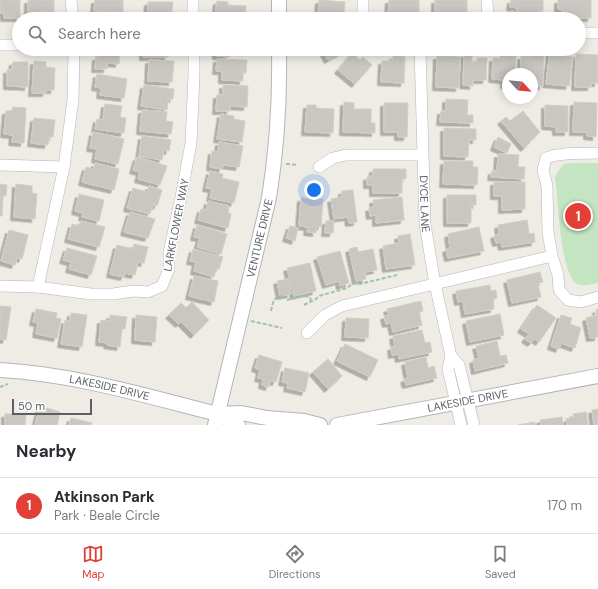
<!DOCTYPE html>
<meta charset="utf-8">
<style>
:root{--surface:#fff;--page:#f2f2f3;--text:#2b2b33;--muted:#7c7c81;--line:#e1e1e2;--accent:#e23f37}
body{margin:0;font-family:"DM Sans",sans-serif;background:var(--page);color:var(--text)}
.compass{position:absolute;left:502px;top:68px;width:36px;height:36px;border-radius:50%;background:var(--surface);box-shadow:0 2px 10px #0003;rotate:116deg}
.scale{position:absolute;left:12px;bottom:10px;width:80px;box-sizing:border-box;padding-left:4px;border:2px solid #5c6065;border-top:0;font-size:11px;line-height:14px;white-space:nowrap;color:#5c6065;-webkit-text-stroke:3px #fff;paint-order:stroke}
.you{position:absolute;left:314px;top:190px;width:14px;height:14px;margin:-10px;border:3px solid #fff;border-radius:50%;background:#1a73e8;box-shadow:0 0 0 6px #1a73e833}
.badge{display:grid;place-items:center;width:26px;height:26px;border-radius:50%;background:var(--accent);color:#fff;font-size:13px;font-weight:700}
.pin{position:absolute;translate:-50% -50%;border:2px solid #fff;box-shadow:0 1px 4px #0006}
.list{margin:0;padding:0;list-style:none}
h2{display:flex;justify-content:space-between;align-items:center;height:52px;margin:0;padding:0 16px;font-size:17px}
h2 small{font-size:13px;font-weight:400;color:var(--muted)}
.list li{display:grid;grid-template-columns:26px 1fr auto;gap:12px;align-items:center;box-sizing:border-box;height:56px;padding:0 16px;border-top:1px solid var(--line)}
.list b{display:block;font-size:15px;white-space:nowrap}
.list p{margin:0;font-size:13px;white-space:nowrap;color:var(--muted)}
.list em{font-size:13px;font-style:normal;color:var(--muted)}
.icon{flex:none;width:22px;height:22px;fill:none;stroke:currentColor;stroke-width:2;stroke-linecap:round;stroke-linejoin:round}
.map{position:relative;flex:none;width:598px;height:425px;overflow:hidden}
.search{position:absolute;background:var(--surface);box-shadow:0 2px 10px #0003;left:12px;right:12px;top:12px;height:44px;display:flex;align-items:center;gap:10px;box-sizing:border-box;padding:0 14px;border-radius:22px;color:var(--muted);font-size:15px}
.sheet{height:108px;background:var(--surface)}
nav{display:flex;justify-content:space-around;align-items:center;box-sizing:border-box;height:56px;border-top:1px solid var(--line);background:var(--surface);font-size:11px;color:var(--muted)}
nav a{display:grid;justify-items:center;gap:2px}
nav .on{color:var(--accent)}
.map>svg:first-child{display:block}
.green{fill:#c3e5c2}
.building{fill:#cac7c2;stroke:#d3cec3;filter:url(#shadow)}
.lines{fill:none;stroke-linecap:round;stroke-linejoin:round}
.minor-casing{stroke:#b2b5b9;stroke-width:12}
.tertiary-casing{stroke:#b2b5b9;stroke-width:16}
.path{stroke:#9cc5a6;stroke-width:2;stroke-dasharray:4 2;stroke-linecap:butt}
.minor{stroke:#fff;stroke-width:11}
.tertiary{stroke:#fff;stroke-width:14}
.labels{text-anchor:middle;stroke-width:3;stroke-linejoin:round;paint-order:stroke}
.street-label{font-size:11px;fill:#5c6065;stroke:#fff}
</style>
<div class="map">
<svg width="598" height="425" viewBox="0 0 598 425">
<defs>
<filter id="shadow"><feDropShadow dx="-3.5" dy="3.5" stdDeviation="0" flood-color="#0004"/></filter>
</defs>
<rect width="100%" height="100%" fill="#eeece5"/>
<path class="green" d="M573 163H598V283C591 284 583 287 577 284 560 274 558 197 555 177L559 170 564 164Z"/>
<path class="building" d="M0 0H20V18H4V13H0Z
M28 0H54V16L47 15V11H40V19H28Z
M95 0H123V12L94 11Z
M319 0 345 2 344 12H341L340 19H318Z
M389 0H419V19H388Z
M435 0H467V19H439V12H435Z
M511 0H543V11H540L539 19 511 18V11L517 12V8L510 7Z
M558 0H591V18H562V9H558Z
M217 1 228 2V5L246 6 245 19H221V18L215 17Z
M148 2H173L171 19H147Z
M95 14 124 16V19H95Z
M100 49H120L119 64 107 63V69H95L96 57H100Z
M143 49H168V57H143Z
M216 49H247L246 52 230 51V57L216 56Z
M322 49H347L328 60Z
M533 51H544L543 86H532V74H521V56L533 57Z
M550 51 558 52 557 55 573 57 569 86 546 84Z
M352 53 360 60 363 57 372 65 355 84 338 70Z
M504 53H516L515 74H508V85H504V80L492 79 493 58H504Z
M464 54H472V62H477V58H487L486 80H473V86L463 85Z
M576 54 598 55V83H591V87H575Z
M393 56 405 57 404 83 381 82 382 61H393Z
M437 56 460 57 459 88 436 87Z
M217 59 247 60 246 73H243V81L222 80V71H216Z
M149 60 174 61 172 82 148 81Z
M34 61 46 62V67L55 68 54 90H46V93H32Z
M13 62H28V87L7 86V70H12Z
M97 74 127 79 124 98 100 95 101 88 95 87Z
M144 85 174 89 173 99H168L167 110 141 106Z
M223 85 248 86 247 107 230 106V111H216L217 95H223Z
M446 99 468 100 467 115H473V123L440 122 441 111H446Z
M344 102 354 103V109H371V123H375V133L343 132Z
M574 102 597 103 596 137 587 136V132H573Z
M384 103H408L407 137H398V132H384Z
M105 104 122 106 120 117 126 118 124 133 95 129 97 119 103 120Z
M307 105H316V108L334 109 333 133 305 132Z
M545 105 568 106V132H556V127L545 126Z
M13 107 26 108 24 143 12 142 13 135 4 134 6 111H12Z
M142 110 167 112 166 121 173 122 171 134 140 131Z
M523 111 540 132 529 142 530 143 524 148 501 121 506 117 510 121Z
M221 114 234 116V119L245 121 242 142 217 139Z
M34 118 55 120 53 137H49L48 145 31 143Z
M444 128 476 129V140H469L468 157 444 156Z
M93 132 124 139 118 164 95 159 97 149 90 148Z
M142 136 171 140 169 151 164 150 162 160 139 156Z
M498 137 511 144 507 153 494 147Z
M219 142 243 146 239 167 223 165 222 169 210 167 212 151 218 152Z
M498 154 519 155 518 167H525L524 179 491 177 492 171H497Z
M137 157 167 166 160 185 138 179 140 172 133 170Z
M444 161H473V167H478L477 185 443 184Z
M95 163 119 169 114 190 82 182 86 167 93 169Z
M373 169H406V179H402V193H373V185H367V177L373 176Z
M210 171 223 174 222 178 239 182 234 203 210 198 212 189 206 188Z
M494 182H525V209L502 210V196H494Z
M0 184 7 185 6 196H3L2 216H0Z
M16 184 32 186V193L37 194 35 219 14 217Z
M149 186 162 190 157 206 153 204 150 214 127 208 133 188 147 192Z
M353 190 357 222 349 223 348 217 334 219 331 199 342 197V191Z
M79 194 104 200 99 221 82 217 83 213 75 211Z
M447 195H476V205H471V223H447Z
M402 197 404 220 376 223V215L370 216 369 208 374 207 373 200Z
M301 198 323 199 321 227 316 226V233L307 232 308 227 299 226Z
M208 201 229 206 228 213 231 214 228 228 198 220 201 209 206 210Z
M130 212 155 219 148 238 124 232Z
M527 220 529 234 534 233 535 242 502 247 501 242 496 243 494 235 499 234 498 225Z
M81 221 105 227 99 247 68 239 72 224 79 226Z
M326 221H334L333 233H325Z
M197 225 227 234 221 254 197 247 200 238 194 237Z
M290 226 298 228 295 241 286 238Z
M479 227 484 251 448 258 446 249 450 248 448 234Z
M9 230 28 235 22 259 17 257 15 265 1 261Z
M410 234 415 265 386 269 383 246 399 243 398 236Z
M134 244 148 247 144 263 138 262 135 275 125 273 124 277 110 274 117 245 133 249Z
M357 247 358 252 373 249 377 270 365 272 366 279 356 281 349 249Z
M67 248 97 256 91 275 69 269 71 262 63 260Z
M193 249 223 257 219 269 216 268 214 277 194 271 196 262 190 261Z
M340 251 349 283 340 286 339 281 326 285 317 257Z
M310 263 316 291 294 296 287 268Z
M540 272 543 282 538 283 541 297 512 303 507 280Z
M194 276 218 281 214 302 189 296Z
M288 279 291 294 280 296 277 281Z
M490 285 491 291 496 290 497 298 493 299 494 309 465 314 463 301 458 302 456 291Z
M421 301 423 311 419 312 422 325 393 332 391 323 386 324 384 316 389 315 387 309Z
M192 302 209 320 194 335 181 322 179 324 169 315 181 303 186 308Z
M537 305 556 318 539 342 535 339 531 343 525 339 529 334 521 329Z
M0 306 11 307 6 340 0 339Z
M36 309 57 313 56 318 61 319 57 338 36 334 38 323 33 322Z
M598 309V337L590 338 586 318 597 315 596 310Z
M71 313 87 315 82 347 61 344 65 320 70 321Z
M500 314 504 335 470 342 466 321Z
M110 315 127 317 125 329 122 328 120 347 107 345 108 343 99 342 101 320 110 321Z
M136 315 157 317 155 342 135 340Z
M561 315 572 318 570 324 581 328 575 348 561 343 559 349 551 346Z
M346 318 369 319 368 338 345 337Z
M422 330 425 343 430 342 432 352 399 359 398 354 392 355 391 347 395 346 393 336Z
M497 341 500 356 506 355 508 363 475 371 473 360 479 358 476 346Z
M345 344 378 360 370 377 337 361Z
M259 355 282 362 276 382 270 381 269 387 262 385 263 379 258 378 260 370 255 368Z
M426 357 428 368 434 366 437 378 406 385 404 379 408 378 405 362Z
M328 359 342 376 328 389 313 372Z
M285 368 309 373 305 392 287 388 288 383 282 382Z
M40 406 60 412 57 425H35Z
M598 409V425H594L592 410Z
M586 412 588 425H567L566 419 574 417 573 414Z
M5 414H26L25 425H5Z
M562 417 563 425H541L540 420Z
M71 418 92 423 91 425H69Z
M535 422V425H518Z"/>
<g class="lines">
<g class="minor-casing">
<g id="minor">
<path d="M71 0 73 19"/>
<path d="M193 0V19"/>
<path d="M363 0V19"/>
<path d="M487 0 488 19"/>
<path d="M579 33H598"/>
<path d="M0 45H19"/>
<path id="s1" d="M420 49 425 224 435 284 451 356 448 369 461 425"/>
<path d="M598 153C580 154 562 152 546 158L543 170 547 186 548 232 552 256 558 275 559 290 568 300 581 302 598 297"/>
<path d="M0 165 64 167"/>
<path d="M319 167 333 158 346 155H422"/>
<path d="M0 286 38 287 91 294H113L133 291 148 292 162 286 169 269V252L181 197 191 143 194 75V49"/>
<path d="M38 287 64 167 73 100 74 49"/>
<path d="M307 333 325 315 342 306 552 256"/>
<path d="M451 356 459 365 474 425"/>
</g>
</g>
<g class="tertiary-casing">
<g id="tertiary">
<path d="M279 0V19"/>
<path id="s2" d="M0 370C74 374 146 396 218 414L238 425"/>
<path d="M218 414 241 413 267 418 304 421 320 425"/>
<path id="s3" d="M215 425 269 198C277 148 280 99 279 49"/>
<path id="s4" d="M337 425 598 376"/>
</g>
</g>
<path class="path" d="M286 164 298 165
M287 300 302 296 310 297 311 301
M304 305 316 299 319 296 347 288 353 283 360 284 397 275
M271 311C274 298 273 298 286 295
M251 321 282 328
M0 387 8 384"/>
<use href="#minor" class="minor"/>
<use href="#tertiary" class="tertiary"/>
</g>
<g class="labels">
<g class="street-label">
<text dy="4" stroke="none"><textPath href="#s1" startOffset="155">DYCE LANE</textPath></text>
<text transform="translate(176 225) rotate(-79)" y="4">LARKFLOWER WAY</text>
<text dy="4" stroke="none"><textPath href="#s3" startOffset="192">VENTURE DRIVE</textPath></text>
<text dy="4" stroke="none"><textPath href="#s2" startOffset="111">LAKESIDE DRIVE</textPath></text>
<text dy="4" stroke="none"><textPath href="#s4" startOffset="133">LAKESIDE DRIVE</textPath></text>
</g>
</g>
</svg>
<svg class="compass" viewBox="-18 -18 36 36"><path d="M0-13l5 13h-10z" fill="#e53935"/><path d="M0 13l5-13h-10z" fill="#7c7c81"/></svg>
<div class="scale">50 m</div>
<div class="you"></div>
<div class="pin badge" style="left:578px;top:216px">1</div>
<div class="search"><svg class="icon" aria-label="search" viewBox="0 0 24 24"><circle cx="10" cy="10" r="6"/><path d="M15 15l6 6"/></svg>Search here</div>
</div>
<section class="sheet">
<h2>Nearby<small></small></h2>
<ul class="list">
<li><span class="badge">1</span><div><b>Atkinson Park</b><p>Park · Beale Circle</p></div><em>170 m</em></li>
</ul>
</section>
<nav>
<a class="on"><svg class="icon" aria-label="map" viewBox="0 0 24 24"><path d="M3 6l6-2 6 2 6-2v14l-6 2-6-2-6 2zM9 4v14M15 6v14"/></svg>Map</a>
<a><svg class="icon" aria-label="directions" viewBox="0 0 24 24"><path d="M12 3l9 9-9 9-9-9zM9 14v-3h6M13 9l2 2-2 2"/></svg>Directions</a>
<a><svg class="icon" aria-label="saved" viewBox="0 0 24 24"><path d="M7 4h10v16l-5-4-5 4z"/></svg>Saved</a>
</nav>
